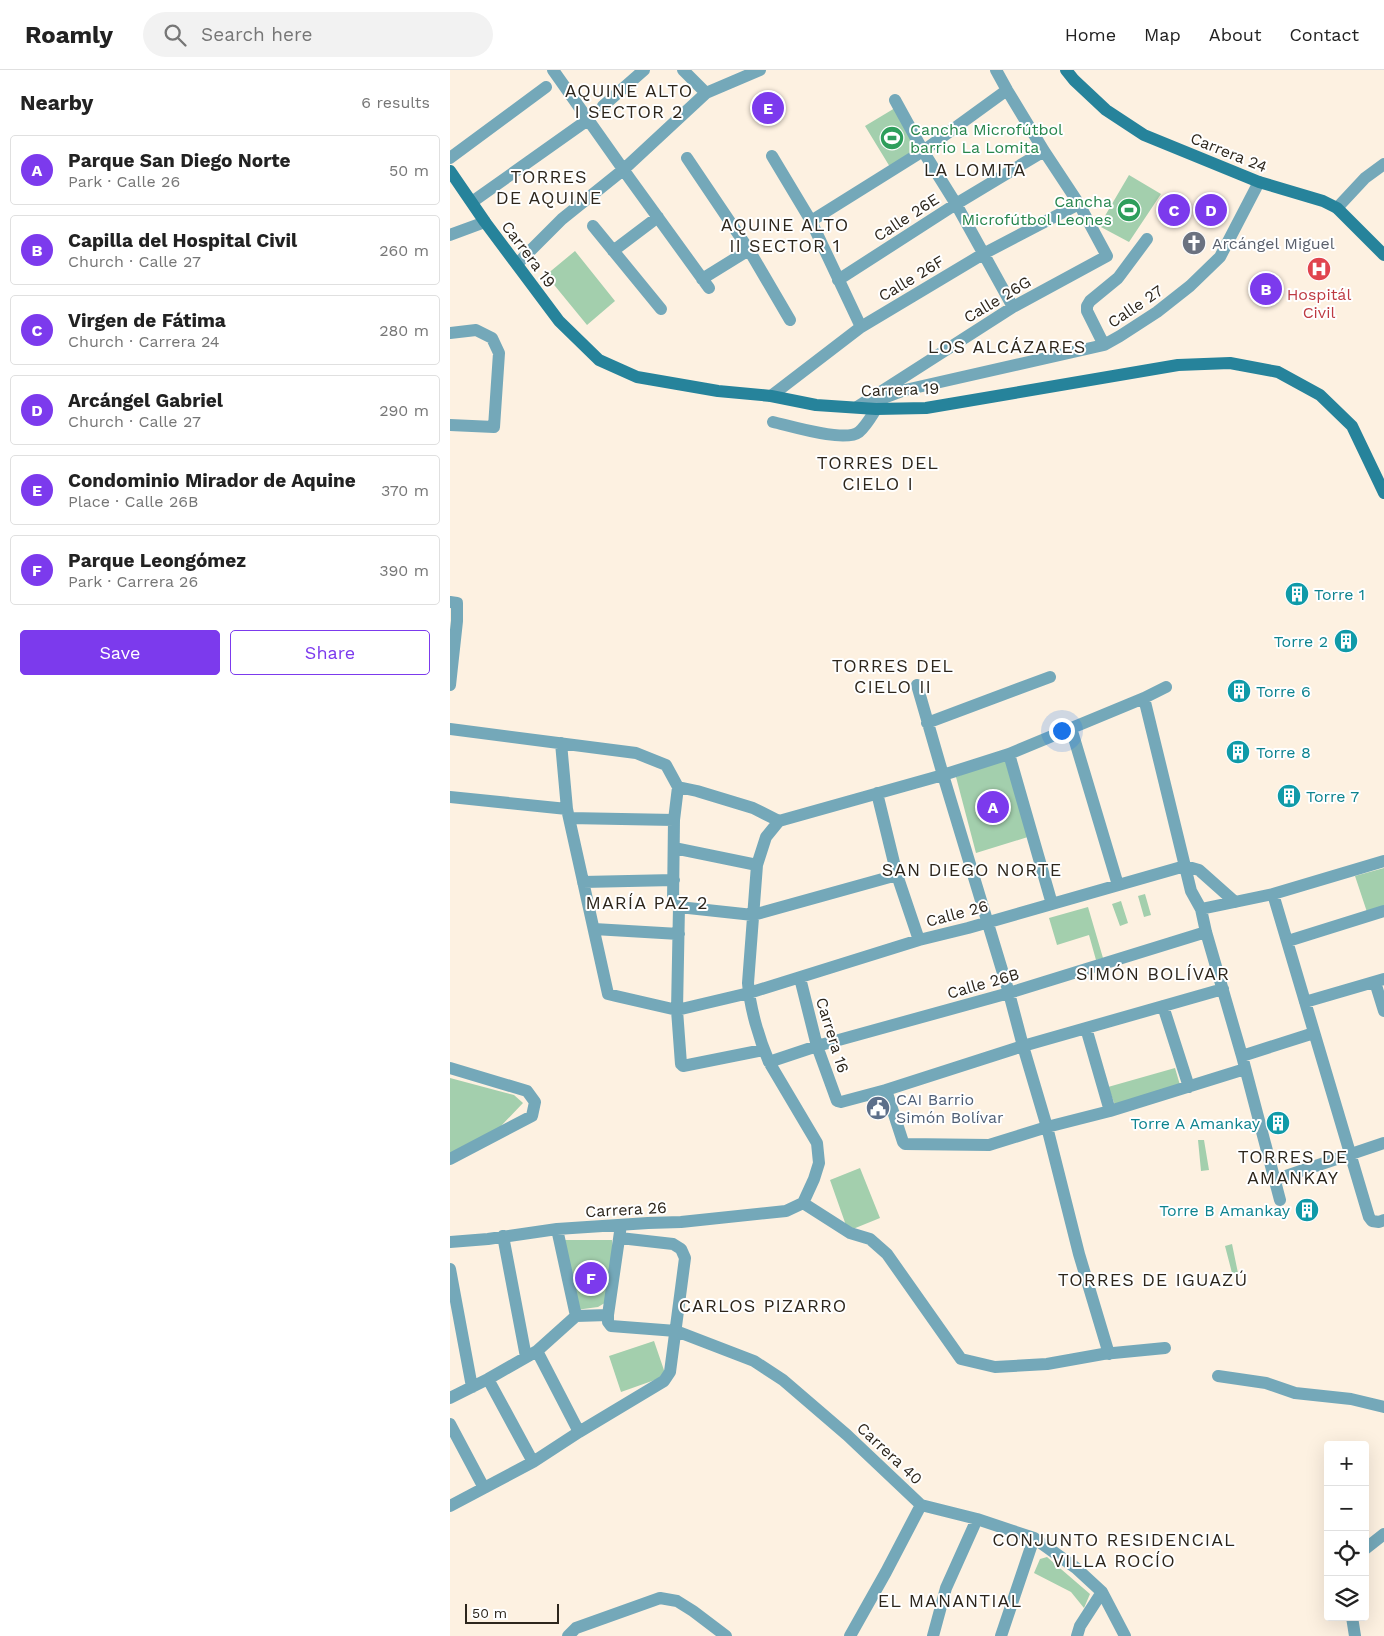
<!DOCTYPE html>
<meta charset="utf-8">
<style>
:root{--surface:#fff;--page:#f2f2f2;--text:#222;--muted:#767676;--line:#e0e0e0;--accent:#7c3aed}
body{margin:0;font-family:"Work Sans",sans-serif;background:var(--page);color:var(--text)}
.controls{position:absolute;right:15px;bottom:15px;display:grid;overflow:hidden;border-radius:5px;box-shadow:0 5px 20px #0002}
.controls button{width:45px;height:45px;display:grid;place-items:center;padding:0;border:0;border-bottom:1px solid var(--line);background:var(--surface);color:var(--text);font:25px sans-serif}
.scale{position:absolute;left:15px;bottom:12px;width:94px;box-sizing:border-box;padding-left:5px;border:2px solid #2d261c;border-top:0;font-size:14px;line-height:18px;white-space:nowrap;color:#2d261c;-webkit-text-stroke:4px #fff;paint-order:stroke}
.you{position:absolute;left:611px;top:660px;width:18px;height:18px;margin:-12px;border:4px solid #fff;border-radius:50%;background:#1a73e8;box-shadow:0 0 0 8px #1a73e833}
.badge{display:grid;place-items:center;width:32px;height:32px;border-radius:50%;background:var(--accent);color:#fff;font-size:16px;font-weight:700}
.pin{position:absolute;translate:-50% -50%;border:2px solid #fff;box-shadow:0 1px 5px #0006}
.list{margin:0;padding:0;list-style:none}
h2{display:flex;justify-content:space-between;align-items:center;height:65px;margin:0;padding:0 20px;font-size:21px}
h2 small{font-size:16px;font-weight:400;color:var(--muted)}
.list li{display:grid;grid-template-columns:32px 1fr auto;gap:15px;align-items:center;box-sizing:border-box;height:70px;margin:0 10px 10px;padding:0 10px;border:1px solid var(--line);border-radius:5px}
.list b{display:block;font-size:19px;white-space:nowrap}
.list p{margin:0;font-size:16px;white-space:nowrap;color:var(--muted)}
.list em{font-size:16px;font-style:normal;color:var(--muted)}
.actions{display:flex;gap:10px;padding:15px 20px}
.actions a{flex:1;padding:11px 0;border:1px solid var(--accent);border-radius:5px;text-align:center;font-size:18px;color:var(--accent)}
.actions .main{background:var(--accent);color:#fff}
.icon{flex:none;width:28px;height:28px;fill:none;stroke:currentColor;stroke-width:2;stroke-linecap:round;stroke-linejoin:round}
.map{position:relative;flex:none;width:934px;height:1566px;overflow:hidden}
header{display:flex;align-items:center;gap:30px;box-sizing:border-box;height:70px;padding:0 25px;background:var(--surface);border-bottom:1px solid var(--line)}
header strong{font-size:24px}
nav{display:flex;gap:28px;margin-inline-start:auto;font-size:18px}
.search{width:350px;height:45px;background:var(--page);display:flex;align-items:center;gap:12px;box-sizing:border-box;padding:0 18px;border-radius:28px;color:var(--muted);font-size:19px}
main{display:flex}
aside{flex:1;background:var(--surface)}
.map>svg:first-child{display:block}
.green{fill:#a3cfad}
.lines{fill:none;stroke-linecap:round;stroke-linejoin:round}
.street{stroke:#74a8b9;stroke-width:12}
.secondary{stroke:#26839b;stroke-width:12}
.labels{text-anchor:middle;stroke-width:4;stroke-linejoin:round;paint-order:stroke}
.leisure-label{font-size:16px;fill:#27864d;stroke:#fff;text-anchor:start}
.street-label{font-size:16px;fill:#2d261c;stroke:#fff}
.worship-label{font-size:16px;fill:#5b616d;stroke:#fff;text-anchor:start}
.health-label{font-size:16px;fill:#be3a42;stroke:#fff}
.culture-label{font-size:16px;fill:#0d838f;stroke:#fff;text-anchor:start}
.service-label{font-size:16px;fill:#4e5e75;stroke:#fff;text-anchor:start}
.neighbourhood-label{font-size:18px;letter-spacing:1px;fill:#2d261c;stroke:#fff}
</style>
<header>
<strong>Roamly</strong>
<div class="search"><svg class="icon" aria-label="search" viewBox="0 0 24 24"><circle cx="10" cy="10" r="6"/><path d="M15 15l6 6"/></svg>Search here</div>
<nav><a>Home</a><a>Map</a><a>About</a><a>Contact</a></nav>
</header>
<main>
<aside>
<h2>Nearby<small>6 results</small></h2>
<ul class="list">
<li><span class="badge">A</span><div><b>Parque San Diego Norte</b><p>Park · Calle 26</p></div><em>50 m</em></li>
<li><span class="badge">B</span><div><b>Capilla del Hospital Civil</b><p>Church · Calle 27</p></div><em>260 m</em></li>
<li><span class="badge">C</span><div><b>Virgen de Fátima</b><p>Church · Carrera 24</p></div><em>280 m</em></li>
<li><span class="badge">D</span><div><b>Arcángel Gabriel</b><p>Church · Calle 27</p></div><em>290 m</em></li>
<li><span class="badge">E</span><div><b>Condominio Mirador de Aquine</b><p>Place · Calle 26B</p></div><em>370 m</em></li>
<li><span class="badge">F</span><div><b>Parque Leongómez</b><p>Park · Carrera 26</p></div><em>390 m</em></li>
</ul>
<div class="actions"><a class="main">Save</a><a>Share</a></div>
</aside>
<div class="map">
<svg width="934" height="1566" viewBox="0 0 934 1566">
<rect width="100%" height="100%" fill="#fdf1e1"/>
<path class="green" d="M445 38 469 80 440 97 415 56Z
M679 105 711 124 679 172 649 156Z
M125 181 165 231 137 255 96 205Z
M558 686 581 766 526 783 506 707Z
M934 798V839L917 842 905 806Z
M695 824 701 845 694 847 688 826Z
M671 831 678 853 670 856 662 834Z
M638 837 653 888 646 890 639 865 607 875 599 848Z
M725 998 730 1015 665 1035 658 1017Z
M0 1008 64 1025 73 1033 50 1057 0 1083Z
M748 1070H754L759 1100 751 1101Z
M410 1098 430 1148 398 1161 380 1110Z
M114 1170H162L163 1185 158 1231 148 1237 126 1240Z
M782 1174 788 1203H782L775 1176Z
M204 1271 216 1306 171 1322 159 1286Z
M597 1487 640 1524 634 1538 621 1522 584 1503 590 1489Z"/>
<g class="lines">
<path class="street" d="M103 0 180 109 259 218
M233 0 256 23
M445 30 473 81 506 134 563 237
M153 36 194 0
M322 86 361 151 411 257
M0 88 96 17
M237 88 299 180 252 209
M22 132 139 49
M887 138 915 108 934 94
M361 151 473 81 557 20
M143 156 211 239
M0 165 35 152
M299 180 340 250
M163 181 208 147
M67 194 112 149 173 100 256 23 310 0
M388 210 506 134 594 81
M0 263 26 260 42 268 49 283 44 357 0 355
M654 275 637 241V236L640 231 668 208 697 169
M321 326 411 257 533 184 629 134
M426 331 455 320 654 275 670 266 707 242 740 216 770 187 809 112
M407 337 563 237 657 186 629 134 594 81 557 20 546 0
M323 352C341 356 395 373 409 362 416 356 421 347 426 339
M0 532 7 533V551L0 615
M467 615 493 705 559 923 573 976 597 1057 629 1184 659 1284
M694 628 741 821 751 839 756 862 792 986 830 1130
M477 653 600 607
M621 658 668 815
M0 659 186 683 216 695 228 717 247 721 303 738 329 751
M111 673 117 739 158 924 166 926 227 940 299 923 469 870 518 858 735 796 749 800 785 832
M559 684 602 834
M228 717 224 750 223 832 229 837 227 940 231 994 233 996 313 980
M427 723 447 805 469 870
M0 727 117 739
M119 748 224 750
M224 778 307 795
M133 812 224 810
M823 824 919 1147 922 1151 929 1152 934 1150
M229 837 303 845 447 805
M751 839 823 824 934 791
M144 859 229 864
M838 871 934 841
M350 908 367 976 387 1031 391 1032 436 1020 573 976 773 919
M925 912 934 941
M855 932 934 909
M713 936 739 1017
M636 958 660 1041
M792 986 864 963
M319 992 367 976 559 923 756 862
M0 998 77 1021 85 1032 82 1046 0 1089
M436 1020 453 1072 455 1074 539 1075 597 1057 660 1041 795 999
M824 1110 934 1073
M353 1133 364 1109 369 1093 367 1073 319 992C309 969 300 938 298 913L307 795 316 767 329 751 493 705 559 684 694 628 716 617
M353 1133 400 1163 420 1169 437 1184 511 1289 545 1297 597 1294 653 1284 715 1278
M171 1155 158 1245V1252L161 1256 226 1261 304 1291 333 1310 397 1365 471 1435 527 1449 584 1468 626 1498 652 1522 675 1566
M107 1159 126 1246
M53 1166 76 1287
M0 1172 38 1169 107 1159 198 1153 231 1152 336 1141 353 1133
M0 1199 22 1317
M87 1281 129 1362
M768 1306 816 1313 845 1323 901 1329 934 1337
M38 1309 83 1392
M0 1328 38 1309 87 1281 126 1246 158 1245
M0 1354 34 1418
M0 1436 83 1392 129 1362 214 1311 220 1302 235 1188 231 1179 223 1174 170 1168
M915 1479 934 1464
M902 1547 905 1566
M118 1566 126 1558 210 1528 227 1531 243 1541 276 1566
M400 1566 436 1502 471 1435
M483 1566 496 1518 527 1449
M551 1566 584 1468
M627 1566 630 1556 652 1522"/>
<path class="secondary" d="M616 0 624 10 656 40 694 65 809 112 873 131 887 138 934 185
M0 101 35 152 109 251 149 290 187 307 268 321 321 326 366 335 426 339 476 338 728 295 780 293 828 302 870 325 902 356 934 423"/>
</g>
<defs>
<g id="stadium-disc" transform="scale(1.25)"><circle r="9.5" fill="#2e9e5b" stroke="#fff"/><path d="M0-5a6.5 5 0 1 0 0 10a6.5 5 0 1 0 0-10ZM-3.5-1.8h7v3.6h-7Z" fill="#fff"/></g>
<g id="church-disc" transform="scale(1.25)"><circle r="9.5" fill="#6b7280" stroke="#fff"/><path d="M-1.2-6h2.4v3.5h3.3v2.4h-3.3V6h-2.4V-.1h-3.3v-2.4h3.3Z" fill="#fff"/></g>
<g id="hospital-disc" transform="scale(1.25)"><circle r="9.5" fill="#e0444e" stroke="#fff"/><path d="M-5-5h3v3.5h4V-5h3V5h-3V1.5h-4V5h-3Z" fill="#fff"/></g>
<g id="building-disc" transform="scale(1.25)"><circle r="9.5" fill="#0f9aa8" stroke="#fff"/><path d="M-4-6H4V6H1V3H-1V6H-4ZM-2.5-4.3h1.7v1.8h-1.7ZM.8-4.3h1.7v1.8H.8ZM-2.5-1h1.7V.8h-1.7ZM.8-1h1.7V.8H.8Z" fill="#fff"/></g>
<g id="civic-disc" transform="scale(1.25)"><circle r="9.5" fill="#5c6f8a" stroke="#fff"/><path d="M-.6-6.5H3V-4.5H.6V-3L4-1V1h2V6H-6V1h2V-1L-.6-3ZM-1.2 2.5V6h2.4V2.5Z" fill="#fff"/></g>
</defs>
<g fill-rule="evenodd">
<use href="#stadium-disc" x="442" y="68"/>
<use href="#stadium-disc" x="679" y="140"/>
<use href="#church-disc" x="744" y="173"/>
<use href="#hospital-disc" x="869" y="199"/>
<use href="#building-disc" x="847" y="524"/>
<use href="#building-disc" x="896" y="571"/>
<use href="#building-disc" x="789" y="621"/>
<use href="#building-disc" x="788" y="682"/>
<use href="#building-disc" x="839" y="726"/>
<use href="#civic-disc" x="428" y="1038"/>
<use href="#building-disc" x="828" y="1053"/>
<use href="#building-disc" x="857" y="1140"/>
</g>
<g class="labels">
<g class="leisure-label">
<text x="460" y="65">Cancha Microfútbol<tspan x="460" dy="18">barrio La Lomita</tspan></text>
<text x="662" y="137" text-anchor="end">Cancha<tspan x="662" dy="18">Microfútbol Leones</tspan></text>
</g>
<g class="street-label">
<text transform="translate(779 82) rotate(22)" y="6">Carrera 24</text>
<text transform="translate(456 147) rotate(-33)" y="6">Calle 26E</text>
<text transform="translate(79 184) rotate(53)" y="6">Carrera 19</text>
<text transform="translate(461 208) rotate(-31)" y="6">Calle 26F</text>
<text transform="translate(547 229) rotate(-31)" y="6">Calle 26G</text>
<text transform="translate(685 236) rotate(-34)" y="6">Calle 27</text>
<text transform="translate(450 319) rotate(-2)" y="6">Carrera 19</text>
<text transform="translate(507 843) rotate(-15)" y="6">Calle 26</text>
<text transform="translate(533 913) rotate(-16)" y="6">Calle 26B</text>
<text transform="translate(383 965) rotate(73)" y="6">Carrera 16</text>
<text transform="translate(176 1139) rotate(-3)" y="6">Carrera 26</text>
<text transform="translate(440 1383) rotate(43)" y="6">Carrera 40</text>
</g>
<g class="worship-label">
<text x="762" y="179">Arcángel Miguel</text>
</g>
<g class="health-label">
<text x="869" y="230">Hospitál<tspan x="869" dy="18">Civil</tspan></text>
</g>
<g class="culture-label">
<text x="864" y="530">Torre 1</text>
<text x="878" y="577" text-anchor="end">Torre 2</text>
<text x="806" y="627">Torre 6</text>
<text x="806" y="688">Torre 8</text>
<text x="856" y="732">Torre 7</text>
<text x="810" y="1059" text-anchor="end">Torre A Amankay</text>
<text x="840" y="1146" text-anchor="end">Torre B Amankay</text>
</g>
<g class="service-label">
<text x="446" y="1035">CAI Barrio<tspan x="446" dy="18">Simón Bolívar</tspan></text>
</g>
<g class="neighbourhood-label">
<text x="179" y="27">AQUINE ALTO<tspan x="179" dy="21">I SECTOR 2</tspan></text>
<text x="525" y="106">LA LOMITA</text>
<text x="99" y="113">TORRES<tspan x="99" dy="21">DE AQUINE</tspan></text>
<text x="335" y="161">AQUINE ALTO<tspan x="335" dy="21">II SECTOR 1</tspan></text>
<text x="557" y="283">LOS ALCÁZARES</text>
<text x="428" y="399">TORRES DEL<tspan x="428" dy="21">CIELO I</tspan></text>
<text x="443" y="602">TORRES DEL<tspan x="443" dy="21">CIELO II</tspan></text>
<text x="522" y="806">SAN DIEGO NORTE</text>
<text x="197" y="839">MARÍA PAZ 2</text>
<text x="703" y="910">SIMÓN BOLÍVAR</text>
<text x="843" y="1093">TORRES DE<tspan x="843" dy="21">AMANKAY</tspan></text>
<text x="703" y="1216">TORRES DE IGUAZÚ</text>
<text x="313" y="1242">CARLOS PIZARRO</text>
<text x="664" y="1476">CONJUNTO RESIDENCIAL<tspan x="664" dy="21">VILLA ROCÍO</tspan></text>
<text x="500" y="1537">EL MANANTIAL</text>
</g>
</g>
</svg>
<div class="controls">
<button>+</button>
<button>−</button>
<button><svg class="icon" aria-label="locate" viewBox="0 0 24 24"><circle cx="12" cy="12" r="6"/><path d="M12 2v4M12 18v4M2 12h4M18 12h4"/></svg></button>
<button><svg class="icon" aria-label="layers" viewBox="0 0 24 24"><path d="M12 4l9 5-9 5-9-5zM3 14l9 5 9-5"/></svg></button>
</div>
<div class="scale">50 m</div>
<div class="you"></div>
<div class="pin badge" style="left:543px;top:737px">A</div>
<div class="pin badge" style="left:816px;top:219px">B</div>
<div class="pin badge" style="left:724px;top:140px">C</div>
<div class="pin badge" style="left:761px;top:140px">D</div>
<div class="pin badge" style="left:318px;top:38px">E</div>
<div class="pin badge" style="left:141px;top:1208px">F</div>
</div>
</main>
